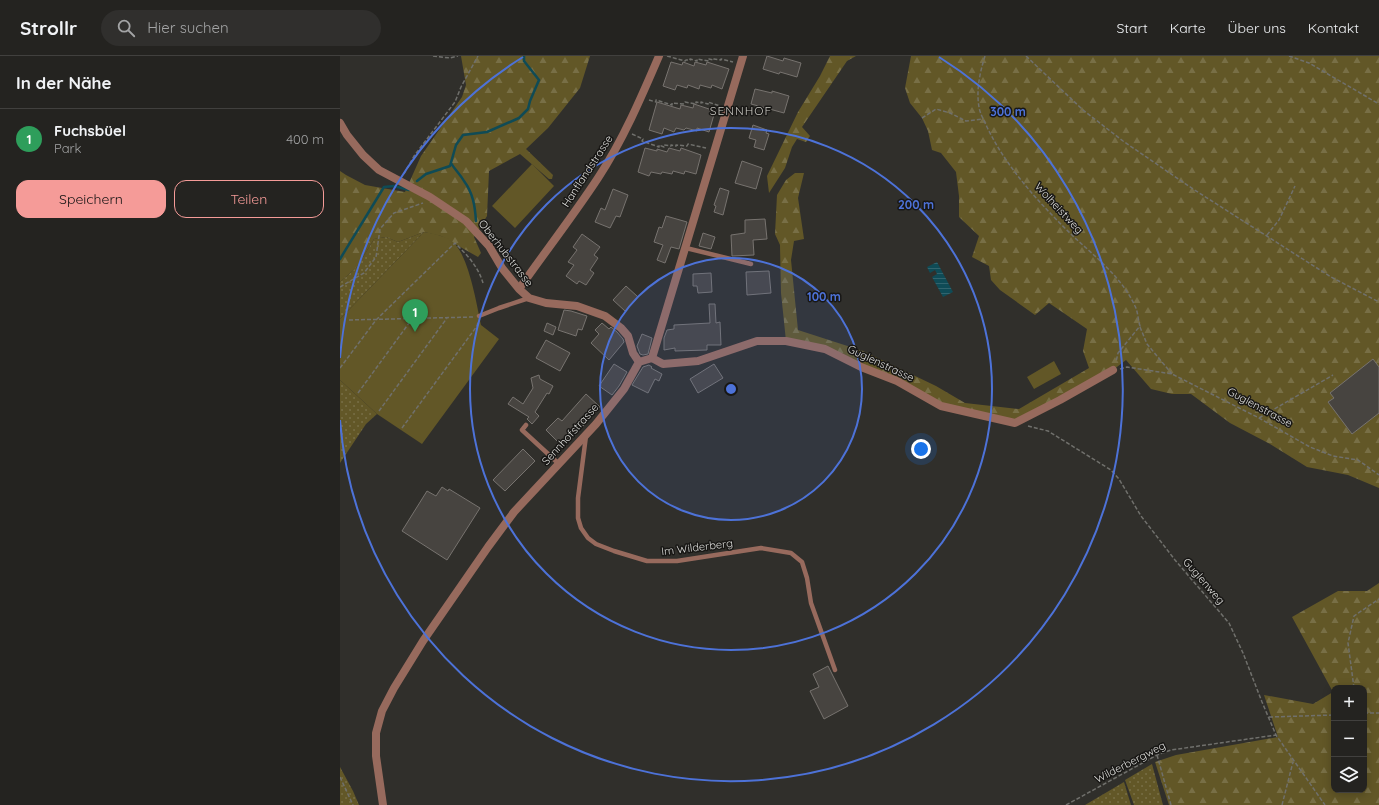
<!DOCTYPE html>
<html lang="de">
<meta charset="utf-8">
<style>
:root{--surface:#242320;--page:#302f2d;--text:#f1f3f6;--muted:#a3a4a5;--line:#41403e;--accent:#f59b98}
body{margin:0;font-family:Quicksand,sans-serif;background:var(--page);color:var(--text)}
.controls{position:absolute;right:12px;bottom:12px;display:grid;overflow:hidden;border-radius:8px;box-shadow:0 2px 10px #0003}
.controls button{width:36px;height:36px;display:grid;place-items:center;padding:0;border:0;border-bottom:1px solid var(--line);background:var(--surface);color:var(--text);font:20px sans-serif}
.you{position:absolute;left:581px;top:393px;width:14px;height:14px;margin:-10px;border:3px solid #fff;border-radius:50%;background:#1a73e8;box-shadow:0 0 0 6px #1a73e833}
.badge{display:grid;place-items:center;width:26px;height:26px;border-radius:50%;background:var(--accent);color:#fff;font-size:13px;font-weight:700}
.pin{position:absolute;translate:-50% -33px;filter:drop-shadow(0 1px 2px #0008)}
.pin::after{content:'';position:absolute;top:21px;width:14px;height:12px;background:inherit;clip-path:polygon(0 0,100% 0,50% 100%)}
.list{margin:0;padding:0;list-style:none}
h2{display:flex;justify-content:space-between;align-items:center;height:52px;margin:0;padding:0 16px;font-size:17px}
h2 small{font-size:13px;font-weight:400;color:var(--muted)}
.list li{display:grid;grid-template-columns:26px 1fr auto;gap:12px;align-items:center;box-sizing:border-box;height:60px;padding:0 16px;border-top:1px solid var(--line)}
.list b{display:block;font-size:15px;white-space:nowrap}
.list p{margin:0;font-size:13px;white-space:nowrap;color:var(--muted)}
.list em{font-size:13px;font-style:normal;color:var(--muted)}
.actions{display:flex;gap:8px;padding:12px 16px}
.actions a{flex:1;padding:9px 0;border:1px solid var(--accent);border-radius:12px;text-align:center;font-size:14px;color:var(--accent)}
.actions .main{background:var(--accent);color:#111}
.icon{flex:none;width:22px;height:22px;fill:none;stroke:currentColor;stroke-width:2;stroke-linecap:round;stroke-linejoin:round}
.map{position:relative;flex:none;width:1039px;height:749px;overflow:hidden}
header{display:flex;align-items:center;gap:24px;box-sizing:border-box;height:56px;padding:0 20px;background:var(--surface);border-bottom:1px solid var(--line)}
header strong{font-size:19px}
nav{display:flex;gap:22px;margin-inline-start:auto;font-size:14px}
.search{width:280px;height:36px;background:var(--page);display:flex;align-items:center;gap:10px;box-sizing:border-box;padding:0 14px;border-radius:22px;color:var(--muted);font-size:15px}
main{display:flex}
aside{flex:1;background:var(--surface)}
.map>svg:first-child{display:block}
.grass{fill:url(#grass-dots)}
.forest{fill:url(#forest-firs);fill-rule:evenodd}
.garden{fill:#625727}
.water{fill:url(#water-rules)}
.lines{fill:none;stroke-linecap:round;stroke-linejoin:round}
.stream{stroke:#0f4b56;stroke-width:2.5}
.building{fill:#474440;stroke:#77736f}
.path{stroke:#70706c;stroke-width:1.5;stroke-dasharray:4 2;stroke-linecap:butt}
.service{stroke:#976a5d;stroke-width:4.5}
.minor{stroke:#976a5d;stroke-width:8}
.ring{fill:none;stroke:#4d72d8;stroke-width:2}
.labels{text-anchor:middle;stroke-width:3;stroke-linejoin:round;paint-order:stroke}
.street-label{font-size:11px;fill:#dcdcd9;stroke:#181715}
.neighbourhood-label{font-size:12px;letter-spacing:1px;fill:#cac9c3;stroke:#181715}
.centre{fill:#4d72d8;stroke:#181715;stroke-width:2}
.ring-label{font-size:12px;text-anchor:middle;font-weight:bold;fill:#4d72d8;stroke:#181715;stroke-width:3;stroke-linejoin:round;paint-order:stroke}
</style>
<header>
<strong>Strollr</strong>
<div class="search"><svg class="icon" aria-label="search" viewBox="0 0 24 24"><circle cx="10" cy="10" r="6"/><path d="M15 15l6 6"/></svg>Hier suchen</div>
<nav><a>Start</a><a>Karte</a><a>Über uns</a><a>Kontakt</a></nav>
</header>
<main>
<aside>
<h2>In der Nähe<small></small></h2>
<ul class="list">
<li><span class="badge" style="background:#2e9e5b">1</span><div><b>Fuchsbüel</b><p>Park</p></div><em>400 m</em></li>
</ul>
<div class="actions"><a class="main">Speichern</a><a>Teilen</a></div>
</aside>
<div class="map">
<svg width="1039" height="749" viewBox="0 0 1039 749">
<defs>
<pattern id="grass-dots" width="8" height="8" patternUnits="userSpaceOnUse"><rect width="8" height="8" fill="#625727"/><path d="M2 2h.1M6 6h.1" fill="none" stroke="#786f46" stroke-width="1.8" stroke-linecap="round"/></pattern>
<pattern id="forest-firs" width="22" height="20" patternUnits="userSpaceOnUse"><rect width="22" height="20" fill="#625727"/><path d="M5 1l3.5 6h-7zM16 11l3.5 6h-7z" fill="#786f46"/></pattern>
<pattern id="water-rules" width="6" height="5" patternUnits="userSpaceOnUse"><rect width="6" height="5" fill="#0f4b56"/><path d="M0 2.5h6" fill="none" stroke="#31646e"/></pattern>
</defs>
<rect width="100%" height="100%" fill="#302f2b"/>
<path class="grass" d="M84 176 0 263V226L17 211 34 183 46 181 58 186Z
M0 324 37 358 26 368 0 407Z
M812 708 823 749H794L785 724Z
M0 711 13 735 19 749H0Z
M784 726 791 749H745Z"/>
<path class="forest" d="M121 0H250L240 32 208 72 186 93 213 119 212 123H209L180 98 149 115 147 160 134 181 141 197 138 201 101 180 84 176 58 186 46 181 34 183 17 211 0 226V115L6 119 25 129 65 136 81 100 122 41 126 29Z
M490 0H516L507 5 462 71 470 80 466 86 457 83 452 91 445 112 429 137 427 120 458 56 480 20Z
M571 0H1039V432L1008 419 967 411 930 388 890 367 851 338H832L811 333 786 304 773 314 675 367 622 356 485 293 446 285 441 237 440 189 435 178 437 139 446 124 455 117H464L458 142 464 183 454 185 451 204 458 274 523 295 596 330 625 347 679 353 749 312 743 295 747 273 709 247 695 259 660 234 651 224 649 210 632 201 639 180 619 161V140L616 116 601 97 592 94 588 75 582 62 570 47 565 32Z
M1039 527V749H829L815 706 836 699 938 681 924 639 973 648 993 636 952 561 998 535H1027ZM994 632H1024V734H994Z"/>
<path class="garden" d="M192 108 214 130 175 172 152 150Z
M84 176C95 178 107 180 115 188 129 203 137 249 141 269L159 283 82 388 37 358 0 324V263Z
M714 305 721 318 694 333 687 321Z"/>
<path class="water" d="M597 206 613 236 603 241 592 221 597 218 595 214 590 217 587 211Z"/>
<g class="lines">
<path class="stream" d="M111 107C115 114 120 118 124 125 133 137 135 150 136 165
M77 125 86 118 110 110 116 89 123 79 147 76 179 62 188 53 190 45 199 24 184 5V0
M0 203 44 131 54 130 69 134"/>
</g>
<path class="building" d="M427 0 443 5 444 2 461 7 457 21 440 16 439 18 423 13Z
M331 6 342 9 343 6 354 10 355 6 366 9 367 6 389 13 382 33 372 29 371 32 360 29 359 33 348 29 347 32 337 29 335 34 323 30Z
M415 33 432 37V35L449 40 444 57 411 48Z
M317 46 340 53 341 49 353 52 354 48 375 55 369 76 357 72V75L346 72 344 74 336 72 334 76 324 72 322 78 309 74Z
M413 69 427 74 426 77 429 78 424 94 414 91 416 84 409 82Z
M305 92 317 95V93L327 96 329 92 340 95 341 92 361 99 356 118 345 115 344 118 333 115 332 118 322 116 321 118 311 116 309 120 298 116Z
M402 105 422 112 416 133 395 127Z
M380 132 389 135 383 159 374 156 376 150 374 149Z
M273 133 288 139 280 161 276 160 270 172 255 166 261 152 265 154Z
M326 160 347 166 339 193 331 191 325 207 317 204 323 189 314 186 319 171 322 172Z
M425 163 427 183 413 184 414 199 392 200 391 179 405 177V164Z
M363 177 375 181 371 193 359 190Z
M242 178 260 191 254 199 258 202 250 214 254 217 246 229 239 225 237 228 226 220 234 209 228 206 237 194 233 191Z
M429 215 431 237 407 239 406 216Z
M371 217 372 236 358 237 357 230H353V218Z
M286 230 298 241 285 255 273 244Z
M369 248H375L376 267 380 266 381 289H367V294L335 295V292L324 294V282L327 274 334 273V269L370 267Z
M224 254 231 255 247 260 242 274 238 273 236 280 218 274Z
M207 267 216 271 213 279 204 275Z
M262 267 269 273 271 271 277 276 283 283 284 286 269 304 251 287 259 278 255 274Z
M302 278 312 282 308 298 303 299 300 298 297 290Z
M206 284 230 297 220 315 196 302Z
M1033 303 1039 311V357L1012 378 988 346 994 342 990 337Z
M274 308 287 316 279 330 272 339 259 330Z
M374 308 383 322 358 337 350 323Z
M309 309 312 311 311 312 322 318 319 325 315 323 308 337 292 329 303 311Z
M199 319 200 323 213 330 209 338 207 337 195 356 199 360 192 368 187 363 189 361 168 348 173 341 183 348 193 332 191 322Z
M246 338 260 351 243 370 242 369 221 389 206 374 218 362 222 365Z
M183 393 195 405 165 435 153 424Z
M102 431 108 435 109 433 140 452 107 504 62 475 87 435 96 440Z
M488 610 508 650 484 663 470 635 479 631 473 618Z"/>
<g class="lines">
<path class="path" d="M93 0 110 2 118 0
M327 0 345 5 346 4H350V3L357 5V3L369 5V3L374 4V3L381 4V3L393 6
M645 0C640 16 636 34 639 51 640 58 644 64 647 71 667 113 702 150 735 182 757 202 782 222 795 250 798 256 798 264 800 270L778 297 776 306
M686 0 743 54 783 85 853 133 991 221 1039 246
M949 0 969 7 1039 48
M309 44 316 46V44L332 49V47L344 48 345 46 356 48V46L361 47V46L368 48V46L380 50
M582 62 596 53 610 57 626 65 643 63
M292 78 303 83 302 85 319 91V89L324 91V89L331 90V89L336 90V89L347 90 348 88 366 92
M64 118 74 100 115 46 121 31 138 0
M927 179 939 164 955 130
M0 231 24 217 36 201 40 173 54 157 83 147
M9 264 133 261
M800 271 807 288 832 318
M0 312 36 264 115 187C127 199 138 210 143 227
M780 313 787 311 832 318 919 362 970 391 993 400 1018 404 1039 419
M18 337 72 263
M39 355 107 262
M919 362 993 319
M688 370 708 375 771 414 779 423 801 460 835 504 889 567 903 597 922 646 936 679 985 749
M62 372 137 270 138 266
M1014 632 1008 587 1014 560 1039 543
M1024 657H1039
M929 661 994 659
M817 699 831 749
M0 721 13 749
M726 749 817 699 831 694 936 679
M942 749 953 706"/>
<path class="service" d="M346 192 411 208
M139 260 159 252 189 242
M186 369 182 374 219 408
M246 380 238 442V462L241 472 248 482 256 488 274 495 307 505H337L421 492 451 497 462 506 467 522 471 547 495 614"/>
<path class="minor" d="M0 67 7 79 23 99 39 114 90 141 126 165 149 190 162 212 179 233 189 242 206 247 237 250 265 260 281 272 288 280 293 297 299 306
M179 233C205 196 233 160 258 122 283 84 301 42 319 0
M312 302 323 308 358 305 417 285H446L485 293 521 311 557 325 601 350 675 367 720 344 773 314
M43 749 36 700V677L42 655 54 632 83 585 148 491 174 456 256 368 284 333 299 306 312 302 403 0"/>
</g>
<circle cx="391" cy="333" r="131" fill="#4d72d8" fill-opacity=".12"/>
<g class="ring">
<circle cx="391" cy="333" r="131"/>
<circle cx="391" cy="333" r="261"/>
<path d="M0 302A392 392 0 0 1 183 1M599 1A392 392 0 1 1 0 364"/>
</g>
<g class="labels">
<g class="street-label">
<text transform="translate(247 115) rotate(-57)" y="4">Hanflandstrasse</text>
<text transform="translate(719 152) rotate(47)" y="4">Wolheistweg</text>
<text transform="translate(166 197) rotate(52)" y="4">Oberhubstrasse</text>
<text transform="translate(541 307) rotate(25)" y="4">Guglenstrasse</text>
<text transform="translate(920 351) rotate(28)" y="4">Guglenstrasse</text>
<text transform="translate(230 378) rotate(-48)" y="4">Sennhofstrasse</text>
<text transform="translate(357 491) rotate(-7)" y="4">Im Wilderberg</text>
<text transform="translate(864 525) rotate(49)" y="4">Guglenweg</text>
<text transform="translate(790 706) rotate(-27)" y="4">Wilderbergweg</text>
</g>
<g class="neighbourhood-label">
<text x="401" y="59">SENNHOF</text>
</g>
</g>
<circle cx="391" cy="333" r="6" class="centre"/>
<g class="ring-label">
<text x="668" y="60">300 m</text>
<text x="576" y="153">200 m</text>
<text x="484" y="245">100 m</text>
</g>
</svg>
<div class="controls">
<button>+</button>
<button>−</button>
<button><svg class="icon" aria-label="layers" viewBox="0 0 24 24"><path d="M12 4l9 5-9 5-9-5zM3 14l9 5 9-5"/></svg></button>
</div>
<div class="you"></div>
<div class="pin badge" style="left:75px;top:276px;background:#2e9e5b">1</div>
</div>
</main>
